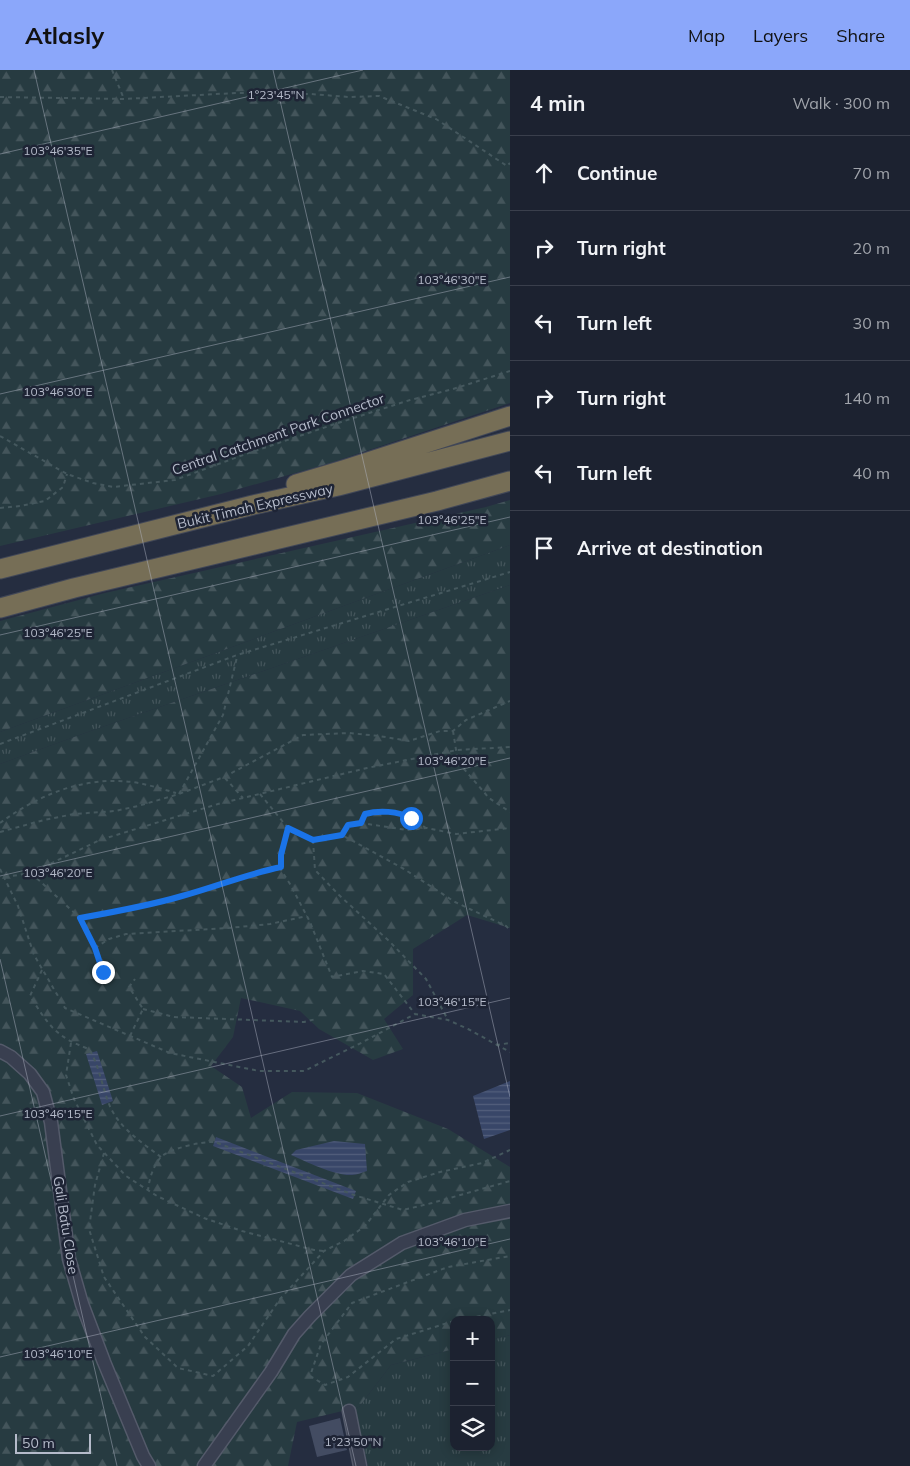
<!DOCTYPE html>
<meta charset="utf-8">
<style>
:root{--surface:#1c2230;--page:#252a38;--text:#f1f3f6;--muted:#a0a4ab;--line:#3a3f4c;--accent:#8ba7fa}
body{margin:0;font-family:Mulish,sans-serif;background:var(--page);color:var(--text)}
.controls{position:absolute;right:15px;bottom:15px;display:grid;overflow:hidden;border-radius:10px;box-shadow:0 2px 12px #0003}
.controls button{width:45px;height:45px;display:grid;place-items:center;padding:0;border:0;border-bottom:1px solid var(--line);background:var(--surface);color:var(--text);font:25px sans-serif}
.scale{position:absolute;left:15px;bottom:12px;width:76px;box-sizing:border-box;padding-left:5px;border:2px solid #b5bbca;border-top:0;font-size:14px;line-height:18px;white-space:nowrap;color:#b5bbca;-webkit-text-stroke:4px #1e2435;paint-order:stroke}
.stop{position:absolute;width:15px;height:15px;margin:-11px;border:4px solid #1a73e8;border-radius:50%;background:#fff}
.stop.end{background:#1a73e8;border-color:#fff;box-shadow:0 1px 5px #0008}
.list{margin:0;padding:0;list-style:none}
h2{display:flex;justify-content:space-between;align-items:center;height:65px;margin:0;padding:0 20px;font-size:21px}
h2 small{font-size:16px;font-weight:400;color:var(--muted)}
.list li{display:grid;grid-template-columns:32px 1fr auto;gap:15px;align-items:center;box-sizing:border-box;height:75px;padding:0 20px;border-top:1px solid var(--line)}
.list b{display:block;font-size:19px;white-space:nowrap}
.list em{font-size:16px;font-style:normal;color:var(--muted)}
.icon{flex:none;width:28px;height:28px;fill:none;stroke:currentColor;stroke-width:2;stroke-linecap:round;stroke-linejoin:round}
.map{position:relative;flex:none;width:510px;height:1396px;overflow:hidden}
header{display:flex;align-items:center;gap:30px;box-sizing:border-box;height:70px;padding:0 25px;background:var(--accent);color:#111}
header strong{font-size:24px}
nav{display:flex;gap:28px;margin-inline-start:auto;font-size:18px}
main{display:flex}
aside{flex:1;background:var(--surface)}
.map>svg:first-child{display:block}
.grass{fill:url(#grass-tufts)}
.forest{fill:url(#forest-firs)}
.water{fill:url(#water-rules)}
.building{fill:#434c62}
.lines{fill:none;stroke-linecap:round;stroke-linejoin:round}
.minor-casing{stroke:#545a6a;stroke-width:15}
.highway-casing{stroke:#414757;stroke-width:21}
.path{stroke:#45585e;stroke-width:2;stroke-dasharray:4 4;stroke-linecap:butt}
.minor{stroke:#393f50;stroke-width:12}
.highway{stroke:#766e56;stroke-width:19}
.route{stroke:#1a73e8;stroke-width:6}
.ticks{fill:none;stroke:#b5bbca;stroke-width:1;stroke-opacity:0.45}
.labels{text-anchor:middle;stroke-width:5;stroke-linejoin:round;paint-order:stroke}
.street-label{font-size:14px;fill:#b5bbca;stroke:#1e2435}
.ticks-label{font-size:12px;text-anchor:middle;fill:#b5bbca;stroke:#1e2435;stroke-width:5;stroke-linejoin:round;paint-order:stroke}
</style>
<header>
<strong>Atlasly</strong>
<nav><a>Map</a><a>Layers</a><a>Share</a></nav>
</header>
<main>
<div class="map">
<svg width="510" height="1396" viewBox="0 0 510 1396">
<defs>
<pattern id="grass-tufts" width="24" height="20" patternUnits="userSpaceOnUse" patternTransform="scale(1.25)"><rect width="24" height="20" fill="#273b41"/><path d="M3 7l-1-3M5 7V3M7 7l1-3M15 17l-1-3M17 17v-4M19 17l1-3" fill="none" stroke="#44555b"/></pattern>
<pattern id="forest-firs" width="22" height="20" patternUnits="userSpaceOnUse" patternTransform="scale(1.25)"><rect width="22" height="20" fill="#273b41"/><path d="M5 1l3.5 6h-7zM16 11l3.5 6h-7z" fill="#44555b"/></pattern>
<pattern id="water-rules" width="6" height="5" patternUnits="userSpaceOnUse" patternTransform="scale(1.25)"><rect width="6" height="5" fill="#384668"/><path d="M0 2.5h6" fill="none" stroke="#535f7c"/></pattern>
</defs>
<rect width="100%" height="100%" fill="#252d40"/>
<path class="grass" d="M510 475V515L85 663 0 694V662Z
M510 1265V1396H368L354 1338 359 1337 391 1295 454 1279V1377H491V1270Z"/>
<path class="forest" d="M0 0H510V333L327 394 221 424 0 476Z
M510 430V475L0 662V551L105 523 486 437Z
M510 515V858L467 845 413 879V925L384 949 403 979 373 990 319 959 300 941 241 928 233 967 211 996 242 1017 251 1048 292 1022 357 1023 448 1059 510 1097V1265L491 1270V1250H454V1279L391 1295 359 1337 297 1352 288 1396H0V694L85 663Z"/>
<path class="water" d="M97 981 113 1031 102 1035 86 984Z
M510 1011V1060L484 1069 473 1026Z
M216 1067 356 1121 353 1129 213 1076Z
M334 1071 365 1074 367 1101C363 1102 357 1105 352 1105 335 1106 307 1092 291 1085L296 1080Z"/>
<path class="building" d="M340 1348 347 1380 317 1387 309 1356Z"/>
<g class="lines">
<g class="minor-casing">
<path id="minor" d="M0 981 11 987 30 1004 43 1022 51 1052 69 1189 82 1234 104 1292 143 1386 149 1396
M349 1341 360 1396
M204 1396 271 1302 294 1264 310 1246 351 1205 402 1173 465 1150 510 1141"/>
</g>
<g class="highway-casing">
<path id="highway" d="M296 414 346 399 510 346
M0 499 253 435 338 416 510 371
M0 538 74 518 437 431 510 411"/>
</g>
<path class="path" d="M112 0 124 29
M0 27 124 29 236 23 311 24 349 27 379 26 436 49 507 96 510 93
M0 366 67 404 93 413 113 417 175 410 243 385 335 354 410 330 453 319 510 301
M0 438 20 436 45 431 63 417 67 404
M453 661 458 692 489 728 510 742
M0 674 237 585 510 502
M225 708 243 728
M179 724 223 645 237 587
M260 724 288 758 313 770 342 765 404 799 455 832 506 856 510 860
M0 753C38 725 84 706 132 712 147 714 162 719 176 723
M361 753 365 744 374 742 402 743 426 758
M288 758 281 785V800L290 814 310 852 332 907 363 901 384 904 415 944
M0 762 44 750 74 744 115 741 138 736 179 724 224 707 303 665 349 663 379 666 409 671 440 661H453L466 650 510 631
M342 765 348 755 361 753 407 760 427 758 456 764 510 758
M313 770 315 800 339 825 389 871 426 909 448 950
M0 799 18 836 34 885 65 938 170 983 259 1001H304L363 972 415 944 448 950 468 959 510 982
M31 803 80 848 95 878 103 902
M5 807 31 803 100 770 218 734 367 698 457 680 510 677
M80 848C114 842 148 836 182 826 215 817 247 804 281 797
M95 878 109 869 126 864 228 858 270 854 307 846
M42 900 30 926C48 954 55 967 89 979 99 995 102 1016 109 1034 118 1057 141 1072 161 1087
M143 939 174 947 304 952 316 949
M130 966 143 939 129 917 135 909
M71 973 66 1005 74 1029 97 1075 126 1106 157 1126 204 1148 242 1161 314 1180 324 1181
M496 975 510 973
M104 1083 95 1115 89 1159 104 1207 145 1267 178 1298 213 1306 248 1276 280 1229 324 1181 344 1171 365 1156 389 1125 408 1112 440 1102 482 1093 510 1080
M148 1121C149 1109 153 1097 160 1088 167 1079 203 1071 215 1072L354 1125 403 1140 432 1133 510 1111
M461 1250 510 1240
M454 1251 396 1269 348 1307 325 1315 310 1306 321 1274 352 1233 448 1197 510 1186"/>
<use href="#minor" class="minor"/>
<use href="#highway" class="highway"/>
</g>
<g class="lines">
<path class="route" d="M103 902 95 878 80 848C114 842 148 836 182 826 215 817 247 804 281 797V785L288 758 313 770 342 765 348 755 361 753 365 744C379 740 398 741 411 748"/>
</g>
<path class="ticks" d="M34 0 356 1396M273 0 510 1027M0 84 363 0M0 324 510 207M0 565 510 447M0 806 510 688M0 889 117 1396M0 1046 510 928M0 1287 510 1169"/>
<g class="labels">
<g class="street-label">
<text transform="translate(278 364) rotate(-19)" y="5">Central Catchment Park Connector</text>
<text transform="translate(255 436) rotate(-13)" y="5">Bukit Timah Expressway</text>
<text transform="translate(66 1155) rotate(81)" y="5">Gali Batu Close</text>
</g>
</g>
<g class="ticks-label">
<text x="276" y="29">1°23'45"N</text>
<text x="58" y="85">103°46'35"E</text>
<text x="452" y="214">103°46'30"E</text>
<text x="58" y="326">103°46'30"E</text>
<text x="452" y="454">103°46'25"E</text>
<text x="58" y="567">103°46'25"E</text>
<text x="452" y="695">103°46'20"E</text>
<text x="58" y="807">103°46'20"E</text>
<text x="452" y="936">103°46'15"E</text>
<text x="58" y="1048">103°46'15"E</text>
<text x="452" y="1176">103°46'10"E</text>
<text x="58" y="1288">103°46'10"E</text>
<text x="353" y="1376">1°23'50"N</text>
</g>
</svg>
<div class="controls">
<button>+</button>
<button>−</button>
<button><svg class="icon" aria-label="layers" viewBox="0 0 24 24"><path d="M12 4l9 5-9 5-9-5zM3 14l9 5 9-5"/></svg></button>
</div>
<div class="scale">50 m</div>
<div class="stop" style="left:411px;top:748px"></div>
<div class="stop end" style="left:103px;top:902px"></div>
</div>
<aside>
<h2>4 min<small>Walk · 300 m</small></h2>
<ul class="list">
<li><svg class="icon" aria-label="ahead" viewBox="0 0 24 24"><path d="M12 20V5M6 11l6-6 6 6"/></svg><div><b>Continue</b></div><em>70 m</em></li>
<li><svg class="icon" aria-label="right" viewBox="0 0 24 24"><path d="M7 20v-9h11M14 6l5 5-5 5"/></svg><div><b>Turn right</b></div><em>20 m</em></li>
<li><svg class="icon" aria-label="left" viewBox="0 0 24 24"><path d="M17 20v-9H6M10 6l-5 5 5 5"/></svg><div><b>Turn left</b></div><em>30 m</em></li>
<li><svg class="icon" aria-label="right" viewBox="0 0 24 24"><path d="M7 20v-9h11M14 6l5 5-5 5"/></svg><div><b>Turn right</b></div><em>140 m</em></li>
<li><svg class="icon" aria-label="left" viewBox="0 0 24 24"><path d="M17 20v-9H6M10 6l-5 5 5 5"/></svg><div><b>Turn left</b></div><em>40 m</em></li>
<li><svg class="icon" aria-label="arrive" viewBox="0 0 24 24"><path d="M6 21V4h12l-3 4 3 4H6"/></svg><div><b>Arrive at destination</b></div></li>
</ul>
</aside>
</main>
